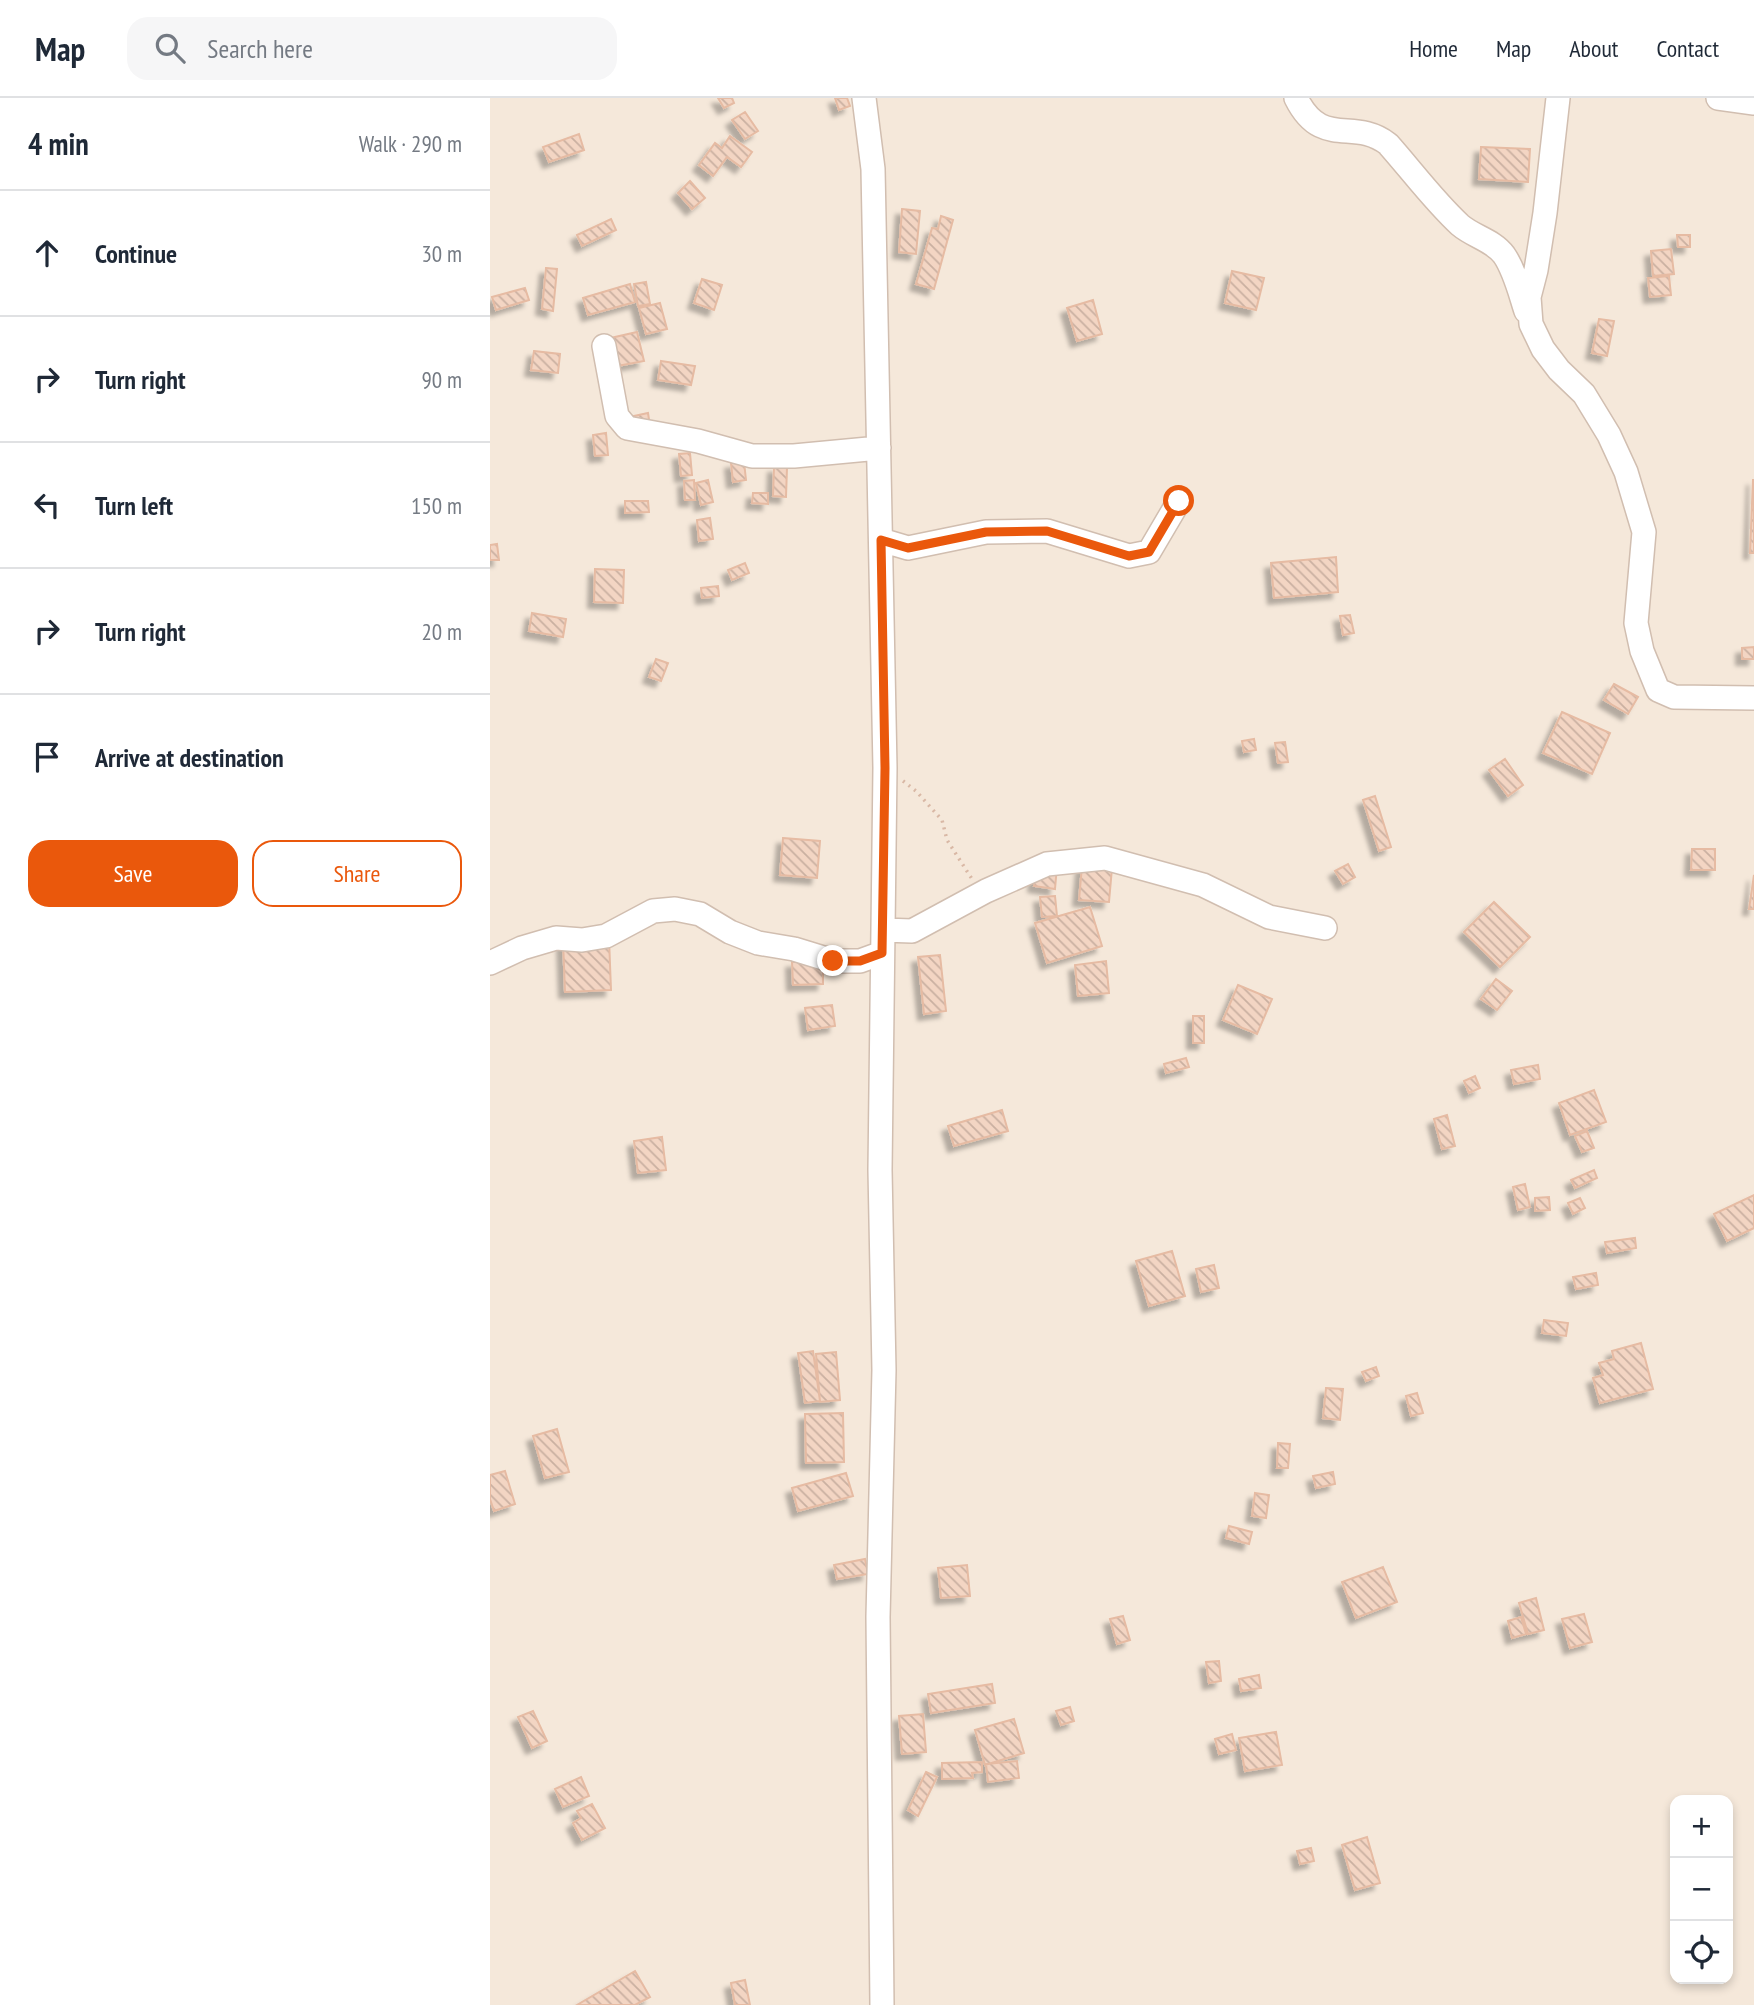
<!DOCTYPE html>
<meta charset="utf-8">
<style>
:root{--surface:#fff;--page:#f6f6f7;--text:#1f2937;--muted:#747a83;--line:#e0e1e3;--accent:#ea580c}
body{margin:0;font-family:"PT Sans Narrow",sans-serif;background:var(--page);color:var(--text)}
.controls{position:absolute;right:21px;bottom:21px;display:grid;overflow:hidden;border-radius:14px;box-shadow:0 4px 10px #0003}
.controls button{width:63px;height:63px;display:grid;place-items:center;padding:0;border:0;border-bottom:2px solid var(--line);background:var(--surface);color:var(--text);font:35px sans-serif}
.stop{position:absolute;width:21px;height:21px;margin:-16px;border:5px solid #ea580c;border-radius:50%;background:#fff}
.stop.end{background:#ea580c;border-color:#fff;box-shadow:0 2px 7px #0008}
.list{margin:0;padding:0;list-style:none}
h2{display:flex;justify-content:space-between;align-items:center;height:91px;margin:0;padding:0 28px;font-size:30px}
h2 small{font-size:23px;font-weight:400;color:var(--muted)}
.list li{display:grid;grid-template-columns:46px 1fr auto;gap:21px;align-items:center;box-sizing:border-box;height:126px;padding:0 28px;border-top:2px solid var(--line)}
.list b{display:block;font-size:26px;white-space:nowrap}
.list em{font-size:23px;font-style:normal;color:var(--muted)}
.actions{display:flex;gap:14px;padding:21px 28px}
.actions a{flex:1;padding:16px 0;border:2px solid var(--accent);border-radius:21px;text-align:center;font-size:24px;color:var(--accent)}
.actions .main{background:var(--accent);color:#fff}
.icon{flex:none;width:38px;height:38px;fill:none;stroke:currentColor;stroke-width:2;stroke-linecap:round;stroke-linejoin:round}
.map{position:relative;flex:none;width:1264px;height:1907px;overflow:hidden}
header{display:flex;align-items:center;gap:42px;box-sizing:border-box;height:98px;padding:0 35px;background:var(--surface);border-bottom:2px solid var(--line)}
header strong{font-size:33px}
nav{display:flex;gap:38px;margin-inline-start:auto;font-size:24px}
.search{width:490px;height:63px;background:var(--page);display:flex;align-items:center;gap:18px;box-sizing:border-box;padding:0 24px;border-radius:21px;color:var(--muted);font-size:26px}
main{display:flex}
aside{flex:1;background:var(--surface)}
.map>svg:first-child{display:block}
.residential{fill:#f5e8da;fill-rule:evenodd}
.building{fill:url(#building-back-hatch);stroke:#e6bba3;stroke-width:2;filter:url(#shadow)}
.lines{fill:none;stroke-linecap:round;stroke-linejoin:round}
.minor-casing{stroke:#d1beb0;stroke-width:26}
.path{stroke:#d9b8a5;stroke-width:3.5;stroke-dasharray:2 5;stroke-linecap:butt}
.minor{stroke:#fff;stroke-width:23}
.route{stroke:#ea580c;stroke-width:9}
</style>
<header>
<strong>Map</strong>
<div class="search"><svg class="icon" aria-label="search" viewBox="0 0 24 24"><circle cx="10" cy="10" r="6"/><path d="M15 15l6 6"/></svg>Search here</div>
<nav><a>Home</a><a>Map</a><a>About</a><a>Contact</a></nav>
</header>
<main>
<aside>
<h2>4 min<small>Walk · 290 m</small></h2>
<ul class="list">
<li><svg class="icon" aria-label="ahead" viewBox="0 0 24 24"><path d="M12 20V5M6 11l6-6 6 6"/></svg><div><b>Continue</b></div><em>30 m</em></li>
<li><svg class="icon" aria-label="right" viewBox="0 0 24 24"><path d="M7 20v-9h11M14 6l5 5-5 5"/></svg><div><b>Turn right</b></div><em>90 m</em></li>
<li><svg class="icon" aria-label="left" viewBox="0 0 24 24"><path d="M17 20v-9H6M10 6l-5 5 5 5"/></svg><div><b>Turn left</b></div><em>150 m</em></li>
<li><svg class="icon" aria-label="right" viewBox="0 0 24 24"><path d="M7 20v-9h11M14 6l5 5-5 5"/></svg><div><b>Turn right</b></div><em>20 m</em></li>
<li><svg class="icon" aria-label="arrive" viewBox="0 0 24 24"><path d="M6 21V4h12l-3 4 3 4H6"/></svg><div><b>Arrive at destination</b></div></li>
</ul>
<div class="actions"><a class="main">Save</a><a>Share</a></div>
</aside>
<div class="map">
<svg width="1264" height="1907" viewBox="0 0 1264 1907">
<defs>
<pattern id="building-back-hatch" width="6" height="6" patternUnits="userSpaceOnUse" patternTransform="scale(1.75)"><rect width="6" height="6" fill="#f3d5c3"/><path d="M-1 5l2 2M0 0l6 6M5-1l2 2" fill="none" stroke="#cab0a1"/></pattern>
<filter id="shadow"><feDropShadow dx="-6" dy="6" stdDeviation="2" flood-color="#0004"/></filter>
</defs>
<rect width="100%" height="100%" fill="#fdf6ec"/>
<path class="residential" d="M0 0H1264V1907H0ZM1185 1702H1238V1881H1185Z"/>
<path class="building" d="M228 0H242L244 5 234 10Z
M345 0H357L360 8 349 12Z
M255 14 268 33 255 41 242 22Z
M89 36 94 52 59 64 53 49Z
M240 38 262 54 251 69 237 59 223 78 209 67 225 45 232 50Z
M991 49 1040 51 1038 84 989 81Z
M200 83 215 100 202 111 188 95Z
M412 111 430 113 426 156 409 154Z
M451 118 463 122 444 191 426 186 442 130 448 131Z
M121 121 126 132 92 148 87 137Z
M1187 137H1200V149H1188Z
M1181 151 1184 176 1163 178 1161 153Z
M56 170 67 171 63 213 52 211Z
M742 173 774 180 766 212 735 205Z
M1179 178 1181 197 1160 199 1158 180Z
M212 181 232 187 224 212 204 205Z
M156 184 160 206 148 208 144 186Z
M140 186 145 204 98 217 93 200Z
M35 190 39 202 6 212 2 199Z
M603 202 612 236 587 243 577 210Z
M170 205 177 231 156 236 149 210Z
M1109 221 1124 223 1117 258 1102 255Z
M147 234 154 263 122 269 116 241Z
M44 253 70 256 68 275 41 272Z
M171 263 205 268 201 287 168 282Z
M158 315 160 328 139 319Z
M116 335 118 357 105 358 103 337Z
M200 355 202 377 191 378 189 356Z
M254 364 256 382 243 384 241 365Z
M284 369 297 370 296 399 283 398Z
M204 382 205 402H195L194 383Z
M218 382 223 404 211 407 206 385Z
M1263 382H1264V455H1260Z
M263 395H278V406L262 405Z
M135 403H158L159 414 135 415Z
M220 420 223 441 209 443 207 422Z
M7 446 9 462H0V447Z
M846 459 848 494 784 500 781 465Z
M255 465 259 475 242 482 238 472Z
M105 471 134 472 133 505 104 504Z
M228 488 229 498 212 500 211 490Z
M42 515 76 521 73 539 39 533Z
M860 517 864 535 853 537 850 518Z
M1264 549V561H1252V550Z
M166 561 178 565 171 583 159 579Z
M1124 586 1148 599 1138 616 1114 602Z
M1072 614 1120 635 1102 676 1053 655Z
M764 641 766 652 754 654 752 643Z
M795 644 798 664 788 665 785 645Z
M1015 661 1033 687 1018 698 999 672Z
M885 698 901 749 889 753 873 702Z
M293 740 330 743 327 780 290 777Z
M1202 751H1225V772H1201Z
M547 766 567 768 565 791 544 788Z
M858 766 865 779 853 786 845 773Z
M592 768 622 770 619 804 589 802Z
M1264 777V811H1259Z
M565 798 567 818 552 819 550 799Z
M1004 804 1040 839 1010 869 974 834Z
M600 809 612 848 557 865 545 825Z
M119 840 121 892 75 894 73 842Z
M450 857 456 913 434 916 428 859Z
M333 863V886L303 887 302 864Z
M616 863 619 895 588 898 585 867Z
M1006 881 1022 893 1007 912 991 901Z
M748 887 782 901 767 936 733 922Z
M342 907 345 928 318 932 315 910Z
M703 918H714V945H703Z
M696 960 699 969 676 975 674 966Z
M1048 967 1050 981 1024 986 1021 972Z
M985 978 990 990 979 995 974 983Z
M1104 992 1116 1024 1080 1037 1069 1005Z
M512 1012 518 1033 464 1048 458 1028Z
M957 1017 965 1048 952 1051 944 1021Z
M1097 1033 1104 1050 1092 1054 1085 1038Z
M172 1039 176 1072 148 1075 144 1043Z
M1104 1072 1107 1080 1085 1090 1081 1082Z
M1035 1086 1040 1109 1028 1112 1023 1089Z
M1264 1097V1130L1237 1143 1224 1116Z
M1059 1099 1060 1112 1045 1113V1100Z
M1090 1100 1095 1110 1083 1116 1078 1105Z
M1145 1140 1146 1150 1117 1155 1115 1144Z
M682 1153 695 1198 659 1208 646 1163Z
M724 1167 729 1190 711 1194 706 1171Z
M1106 1175 1108 1187 1086 1191 1083 1179Z
M1054 1222 1078 1225 1076 1238 1052 1235Z
M1151 1245 1163 1291 1110 1305 1103 1280 1113 1277 1109 1265 1124 1261 1122 1253Z
M323 1253 330 1303 315 1305 308 1255Z
M346 1254 350 1302 330 1304 326 1256Z
M886 1269 889 1278 876 1283 872 1274Z
M836 1290 853 1291 850 1322 833 1320Z
M927 1295 933 1315 921 1318 916 1298Z
M353 1315 354 1364 316 1365 315 1316Z
M67 1331 79 1374 55 1380 43 1338Z
M788 1345 800 1346 798 1370H787Z
M15 1373 25 1406 4 1413 0 1401V1377Z
M843 1374 845 1386 826 1390 823 1378Z
M356 1375 363 1398 308 1413 302 1390Z
M765 1395 779 1397 776 1420 762 1418Z
M739 1428 762 1434 759 1446 736 1440Z
M375 1461 378 1476 347 1481 344 1467Z
M477 1467 480 1498 451 1500 448 1470Z
M893 1469 907 1504 866 1520 852 1484Z
M1046 1500 1054 1532 1038 1536 1029 1505Z
M1094 1516 1102 1544 1080 1550 1072 1521Z
M633 1518 640 1542 627 1546 620 1521Z
M1031 1519 1036 1536 1022 1540 1018 1523Z
M729 1563 731 1583 719 1585 716 1564Z
M769 1577 771 1590 751 1593 749 1581Z
M502 1586 505 1605 441 1615 438 1596Z
M580 1609 584 1623 571 1627 566 1613Z
M43 1613 57 1643 42 1650 28 1619Z
M433 1616 436 1654 412 1656 409 1618Z
M524 1621 534 1655 495 1667 485 1632Z
M786 1634 792 1667 755 1673 749 1640Z
M742 1636 746 1652 729 1656 725 1641Z
M527 1663 529 1680 498 1684 496 1666Z
M492 1664V1674L482 1675 483 1680 452 1681V1665Z
M436 1674 447 1679 428 1718 418 1712Z
M91 1679 99 1698 73 1709 65 1691Z
M102 1706 115 1730 92 1742 83 1725 91 1720 87 1713Z
M877 1739 890 1785 865 1792 852 1747Z
M821 1750 824 1763 810 1766 807 1753Z
M145 1873 160 1899 145 1907H87Z
M255 1882 260 1907H245L241 1885Z"/>
<g class="lines">
<g class="minor-casing">
<path id="minor" d="M374 0 383 71 395 670 390 1072 394 1272 388 1519 392 1907
M806 0C832 52 863 19 898 46 922 73 944 103 970 127 984 139 1003 142 1014 157 1025 173 1030 195 1036 213
M1068 0 1055 115 1046 172 1039 199 1041 226 1053 251 1069 272 1094 296 1119 337 1136 374 1154 434 1146 525 1152 553 1168 592 1184 599 1264 600
M1228 0 1264 5
M114 248 127 318 137 330 208 343 262 358H304L389 350
M391 442 418 450 496 434 557 433 639 458 659 454 689 403
M393 832 422 833 496 793 557 766 615 760 713 787 779 819 835 830
M0 865 32 850 66 840 92 842 116 838 163 813 185 811 210 816 240 834 268 845 304 851 343 863H370L392 855"/>
</g>
<path class="path" d="M413 683 426 693 452 722 457 742 482 781"/>
<use href="#minor" class="minor"/>
</g>
<g class="lines">
<path class="route" d="M343 863H370L392 855 395 670 391 442 418 450 496 434 557 433 639 458 659 454 689 403"/>
</g>
</svg>
<div class="controls">
<button>+</button>
<button>−</button>
<button><svg class="icon" aria-label="locate" viewBox="0 0 24 24"><circle cx="12" cy="12" r="6"/><path d="M12 2v4M12 18v4M2 12h4M18 12h4"/></svg></button>
</div>
<div class="stop" style="left:689px;top:403px"></div>
<div class="stop end" style="left:343px;top:863px"></div>
</div>
</main>
